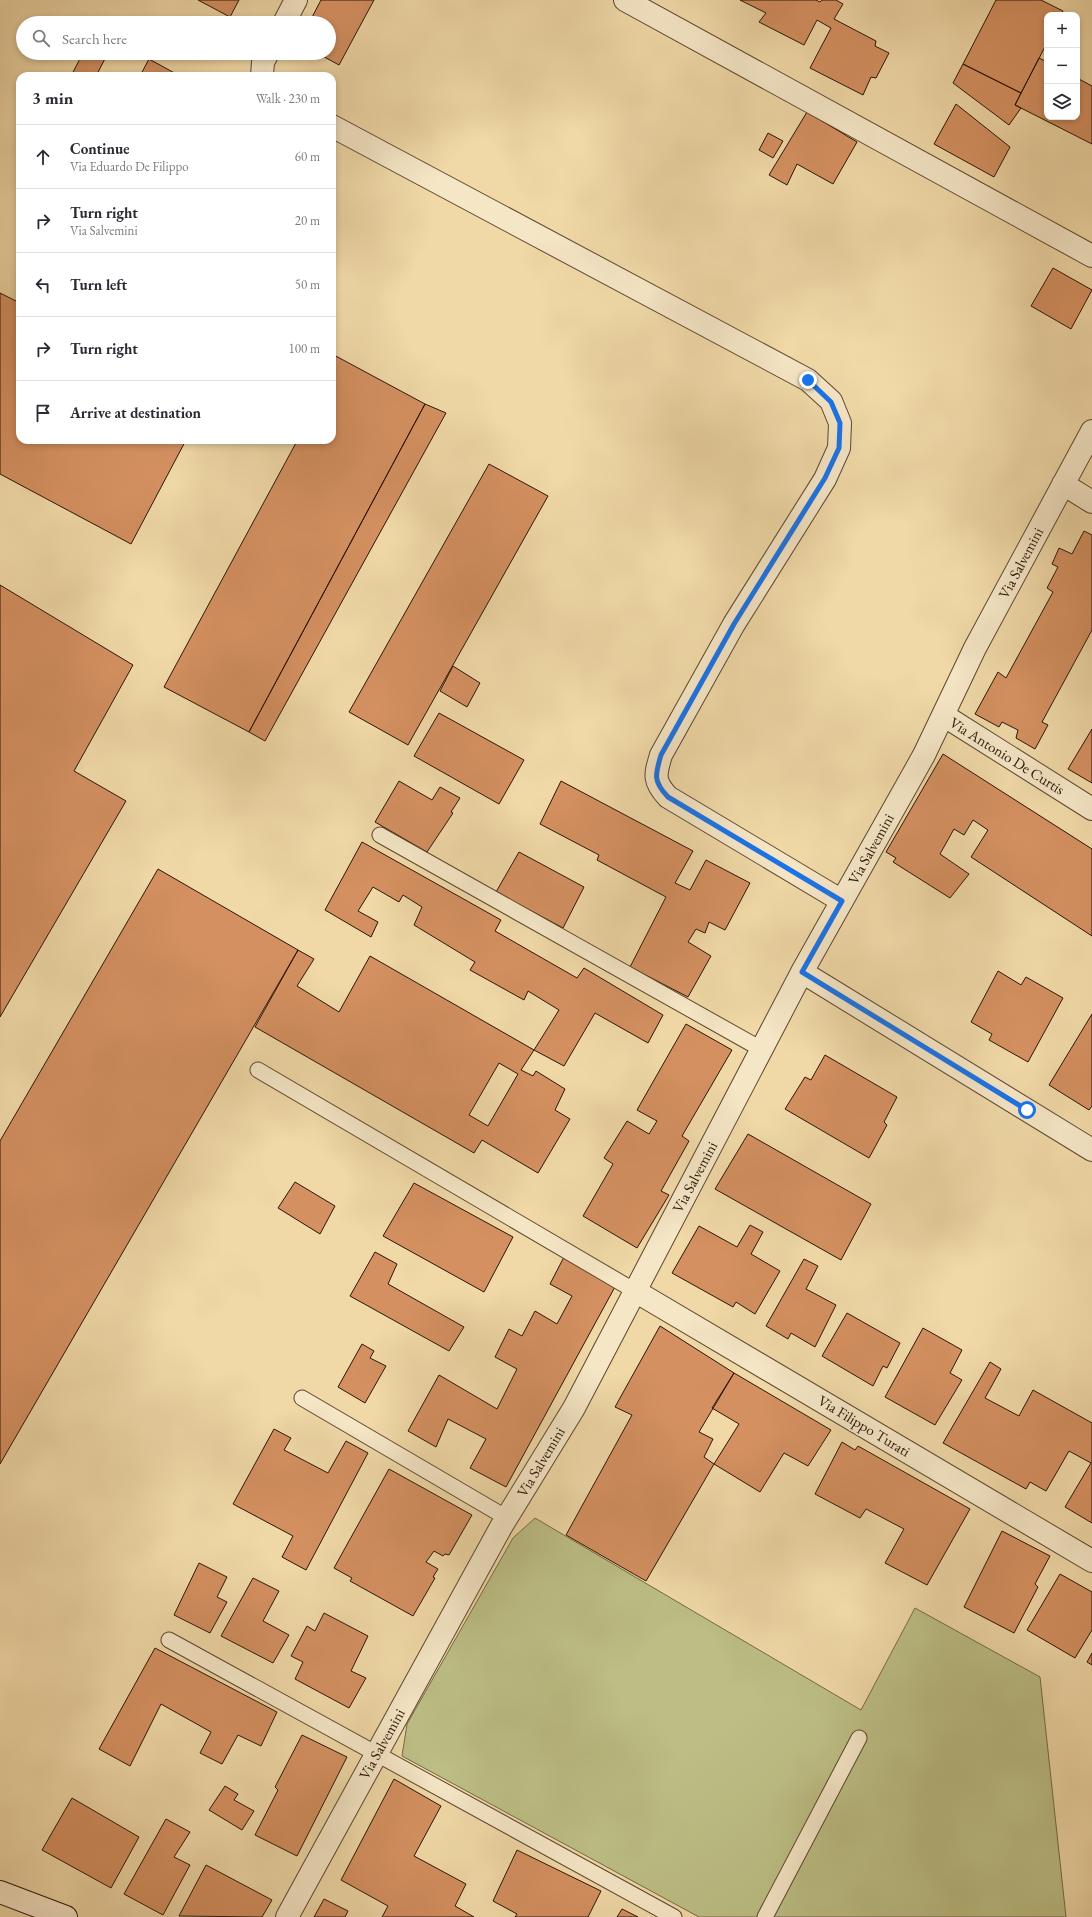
<!DOCTYPE html>
<meta charset="utf-8">
<style>
:root{--surface:#fff;--page:#f7f7f7;--text:#2b2b33;--muted:#7c7c81;--line:#e1e1e2}
body{margin:0;font-family:"EB Garamond",serif;background:var(--page);color:var(--text)}
.controls{position:absolute;right:12px;top:12px;display:grid;overflow:hidden;border-radius:8px;box-shadow:0 2px 6px #0003}
.controls button{width:36px;height:36px;display:grid;place-items:center;padding:0;border:0;border-bottom:1px solid var(--line);background:var(--surface);color:var(--text);font:20px sans-serif}
.stop{position:absolute;width:12px;height:12px;margin:-9px;border:3px solid #1a73e8;border-radius:50%;background:#fff}
.stop.end{background:#1a73e8;border-color:#fff;box-shadow:0 1px 4px #0008}
.list{margin:0;padding:0;list-style:none}
h2{display:flex;justify-content:space-between;align-items:center;height:52px;margin:0;padding:0 16px;font-size:17px}
h2 small{font-size:13px;font-weight:400;color:var(--muted)}
.list li{display:grid;grid-template-columns:26px 1fr auto;gap:12px;align-items:center;box-sizing:border-box;height:64px;padding:0 16px;border-top:1px solid var(--line)}
.list b{display:block;font-size:15px;white-space:nowrap}
.list p{margin:0;font-size:13px;white-space:nowrap;color:var(--muted)}
.list em{font-size:13px;font-style:normal;color:var(--muted)}
.icon{flex:none;width:22px;height:22px;fill:none;stroke:currentColor;stroke-width:2;stroke-linecap:round;stroke-linejoin:round}
.map{position:relative;flex:none;width:1092px;height:1917px;overflow:hidden}
.search{position:absolute;background:var(--surface);box-shadow:0 2px 6px #0003;left:16px;top:16px;width:320px;height:44px;display:flex;align-items:center;gap:10px;box-sizing:border-box;padding:0 14px;border-radius:22px;color:var(--muted);font-size:15px}
.panel{position:absolute;background:var(--surface);box-shadow:0 2px 6px #0003;left:16px;top:72px;width:320px;height:372px;border-radius:12px}
.map>svg:first-child{display:block}
.green{fill:#bcbe85;stroke:#746a46}
.building{fill:#d49061;stroke:#2b1506;fill-rule:evenodd}
.lines{fill:none;stroke-linecap:round;stroke-linejoin:round}
.lane-casing{stroke:#5c462e;stroke-width:17}
.street-casing{stroke:#5c462e;stroke-width:24}
.secondary-casing{stroke:#2b1506;stroke-width:24}
.lane{stroke:#f5e6c6;stroke-width:15}
.street{stroke:#f5e6c6;stroke-width:22}
.secondary{stroke:#f5e6c6;stroke-width:22}
.route{stroke:#1a73e8;stroke-width:5}
.labels{text-anchor:middle;stroke-width:4;stroke-linejoin:round;paint-order:stroke}
.street-label{font-size:15px;fill:#2b1506;stroke:#f5e6c6}
</style>
<div class="map">
<svg width="1092" height="1917" viewBox="0 0 1092 1917">
<rect width="100%" height="100%" fill="#f0d8a7"/>
<filter id="stains"><feTurbulence type="fractalNoise" baseFrequency=".005" numOctaves="4"/><feColorMatrix values="0 0 0 0 .2 0 0 0 0 .09 0 0 0 0 .02 0 0 0 .5 -.17"/></filter>
<radialGradient id="worn" r=".72"><stop offset=".6" stop-color="#630" stop-opacity="0"/><stop offset="1" stop-color="#630" stop-opacity=".3"/></radialGradient>
<path class="green" d="M535 1518 861 1710 915 1608 1040 1677 1066 1917H699L402 1756 407 1724 513 1538Z"/>
<path class="building" d="M198 0H239L230 17Z
M321 0H374L339 65 317 53H329V23H309Z
M740 0H816L820 2 822 0H836L843 4 834 19 876 41 875 46 889 53 876 78 871 77 863 95 810 68 831 28 817 20 804 45 759 22 766 13Z
M996 0H1041L1063 11 1061 15H1047V43L1021 93 963 64Z
M100 20 107 23H98Z
M83 53H108L96 76H71Z
M1039 58 1047 62V117H1077V78L1092 86V144L1015 105Z
M149 59 180 76H140Z
M963 64 1021 93 1015 105 1021 108 1009 125 953 83Z
M956 104 1010 147 994 177 934 144Z
M807 112 857 142 833 184 797 164 787 185 769 175Z
M768 133 783 141 773 158 759 150Z
M1053 268 1092 290 1071 329 1031 306Z
M0 293 20 303V440H186L131 544 0 474Z
M332 354 425 404 249 732 164 687 297 441 295 440H332Z
M425 404 446 413 265 741 249 732Z
M489 464 548 496 408 745 349 712Z
M1084 531 1092 535V630L1042 722 1048 725 1035 749 1016 738 1018 730 1002 722 999 727 975 714 998 672 1006 678 1053 592 1047 588 1058 567 1052 564 1059 548 1072 554Z
M0 585 133 665 74 771 126 801 0 1017Z
M453 666 480 683 467 707 440 691Z
M439 713 524 760 499 804 414 756Z
M1092 729V783L1068 769Z
M943 754 1092 849V936L971 857 988 830 973 820 964 835 954 829 940 854 969 874 950 898 893 862 896 858 886 852Z
M399 781 432 800 440 787 460 798 451 812 453 813 427 852 375 822Z
M561 781 693 851 675 883 690 890 706 860 750 883 725 930 709 922 705 933 696 929 688 942 711 956 688 997 630 967 666 897 597 860 599 855 540 824Z
M362 842 501 920 495 931 577 978 584 968 663 1015 648 1043 595 1013 564 1066 534 1050 559 1010 528 991 524 1000 470 970 475 962 414 925 422 907 403 895 399 902 373 887 358 911 378 922 371 937 325 910Z
M519 852 584 887 563 928 496 892Z
M158 869 298 950 0 1464V1141Z
M298 950 314 959 297 986 339 1012 370 956 534 1050 521 1070 533 1076 536 1071 565 1089 555 1110 570 1119 538 1173 482 1140 474 1153 255 1027ZM499 1063 518 1074 488 1126 469 1115Z
M998 971 1021 985 1026 977 1063 998 1028 1062 989 1040 992 1034 971 1022Z
M1092 1014V1106L1089 1110 1049 1085Z
M686 1024 732 1050 682 1136 689 1141 661 1191 669 1195 637 1248 583 1216 613 1164 604 1158 627 1121 649 1134 657 1121 637 1110Z
M825 1055 897 1097 884 1122 887 1125 869 1158 785 1109 805 1077 811 1080Z
M748 1134 871 1204 841 1260 715 1189Z
M295 1182 335 1206 320 1234 278 1208Z
M414 1183 513 1237 484 1292 383 1236Z
M750 1225 763 1232 751 1254 780 1271 755 1314 736 1302 733 1307 672 1273 699 1226 737 1247Z
M375 1252 397 1264 388 1284 464 1327 449 1351 350 1296Z
M564 1257 616 1285 506 1487 470 1468 486 1439 448 1419 436 1447 408 1431 439 1375 497 1409 517 1369 495 1357 509 1329 522 1336 535 1311 557 1324 572 1296 550 1284Z
M804 1259 818 1266 806 1289 836 1305 815 1347 791 1333 788 1339 766 1326Z
M847 1313 900 1343 887 1368 883 1366 873 1386 822 1356Z
M660 1326 734 1373 699 1432 713 1439 704 1457 714 1464 646 1581 566 1535 632 1415 615 1407Z
M923 1328 962 1350 950 1373 962 1380 935 1425 885 1397Z
M362 1344 374 1351 370 1358 386 1366 365 1403 338 1387Z
M990 1362 1001 1369 985 1398 1019 1416 1033 1390 1092 1423V1523L1065 1507 1091 1463 1069 1451 1046 1491 1030 1482 1026 1489 943 1443Z
M734 1373 831 1430 808 1466 784 1453 760 1492 714 1464 739 1424 712 1408Z
M274 1429 291 1438 284 1450 328 1473 346 1441 368 1453 306 1570 282 1557 293 1536 233 1504Z
M842 1442 855 1450 858 1446 970 1509 927 1585 885 1563 904 1529 866 1509 860 1518 815 1494Z
M389 1469 472 1515 449 1555 445 1554 443 1556 434 1551 426 1562 438 1569 433 1577 435 1578 413 1616 350 1581 352 1578 334 1568Z
M1002 1531 1050 1556 1035 1584 1038 1587 1014 1633 964 1607Z
M199 1563 227 1577 217 1597 227 1602 210 1633 174 1615Z
M1060 1574 1092 1592V1630L1075 1658 1027 1630Z
M253 1578 279 1591 263 1621 289 1635 273 1663 221 1636Z
M324 1613 368 1636 351 1671 366 1678 349 1708 295 1679 303 1662 291 1656 307 1626 315 1631Z
M155 1648 277 1712 261 1746 238 1735 222 1764 200 1753 211 1732 161 1704 130 1766 99 1749Z
M1092 1653V1665L1087 1662Z
M302 1735 347 1757 297 1856 255 1835 278 1790 275 1787Z
M394 1779 441 1806 414 1856 466 1884 455 1906 474 1917H382L388 1906 341 1880Z
M225 1786 238 1794 234 1800 254 1811 242 1830 209 1810Z
M72 1798 139 1837 111 1888 42 1850Z
M166 1819 190 1832 174 1857 190 1865 163 1915 124 1894Z
M517 1850 601 1891 588 1917H515L517 1914 493 1901Z
M206 1865 272 1900 262 1917 179 1916Z
M324 1899 348 1911 345 1917H314Z
M622 1909 638 1917H617Z"/>
<g class="lines">
<g class="lane-casing">
<path id="lane" d="M380 835 761 1049
M258 1070 635 1291
M302 1398 507 1518
M169 1640 674 1917
M765 1917 859 1738"/>
</g>
<g class="street-casing">
<path id="street" d="M625 0 1092 256
M284 23 296 0
M262 76 263 62 268 53
M332 126 808 380 831 401 840 423 839 448 825 479 734 624 661 755C655 775 653 781 668 797L842 901
M1063 484 1092 502
M943 715 1092 809
M802 972 1092 1150
M635 1291 1092 1561
M287 1917 501 1527 574 1408 802 972 924 755 975 648 1092 431"/>
</g>
<g class="secondary-casing">
<path id="secondary" d="M0 1892 66 1917"/>
</g>
<use href="#lane" class="lane"/>
<use href="#street" class="street"/>
<use href="#secondary" class="secondary"/>
</g>
<g class="lines">
<path class="route" d="M808 380 831 402 840 423 839 448 825 478 734 624 661 755C655 775 653 781 668 797L842 901 802 972 1027 1110"/>
</g>
<g class="labels">
<g class="street-label">
<text transform="translate(1021 563) rotate(-62)" y="5">Via Salvemini</text>
<text transform="translate(1007 756) rotate(32)" y="5">Via Antonio De Curtis</text>
<text transform="translate(871 849) rotate(-61)" y="5">Via Salvemini</text>
<text transform="translate(695 1177) rotate(-62)" y="5">Via Salvemini</text>
<text transform="translate(864 1426) rotate(31)" y="5">Via Filippo Turati</text>
<text transform="translate(541 1462) rotate(-59)" y="5">Via Salvemini</text>
<text transform="translate(382 1744) rotate(-61)" y="5">Via Salvemini</text>
</g>
</g>
<rect width="100%" height="100%" filter="url(#stains)"/>
<rect width="100%" height="100%" fill="url(#worn)"/>
</svg>
<div class="controls">
<button>+</button>
<button>−</button>
<button><svg class="icon" aria-label="layers" viewBox="0 0 24 24"><path d="M12 4l9 5-9 5-9-5zM3 14l9 5 9-5"/></svg></button>
</div>
<div class="stop" style="left:1027px;top:1110px"></div>
<div class="stop end" style="left:808px;top:380px"></div>
<div class="search"><svg class="icon" aria-label="search" viewBox="0 0 24 24"><circle cx="10" cy="10" r="6"/><path d="M15 15l6 6"/></svg>Search here</div>
<section class="panel">
<h2>3 min<small>Walk · 230 m</small></h2>
<ul class="list">
<li><svg class="icon" aria-label="ahead" viewBox="0 0 24 24"><path d="M12 20V5M6 11l6-6 6 6"/></svg><div><b>Continue</b><p>Via Eduardo De Filippo</p></div><em>60 m</em></li>
<li><svg class="icon" aria-label="right" viewBox="0 0 24 24"><path d="M7 20v-9h11M14 6l5 5-5 5"/></svg><div><b>Turn right</b><p>Via Salvemini</p></div><em>20 m</em></li>
<li><svg class="icon" aria-label="left" viewBox="0 0 24 24"><path d="M17 20v-9H6M10 6l-5 5 5 5"/></svg><div><b>Turn left</b></div><em>50 m</em></li>
<li><svg class="icon" aria-label="right" viewBox="0 0 24 24"><path d="M7 20v-9h11M14 6l5 5-5 5"/></svg><div><b>Turn right</b></div><em>100 m</em></li>
<li><svg class="icon" aria-label="arrive" viewBox="0 0 24 24"><path d="M6 21V4h12l-3 4 3 4H6"/></svg><div><b>Arrive at destination</b></div></li>
</ul>
</section>
</div>
